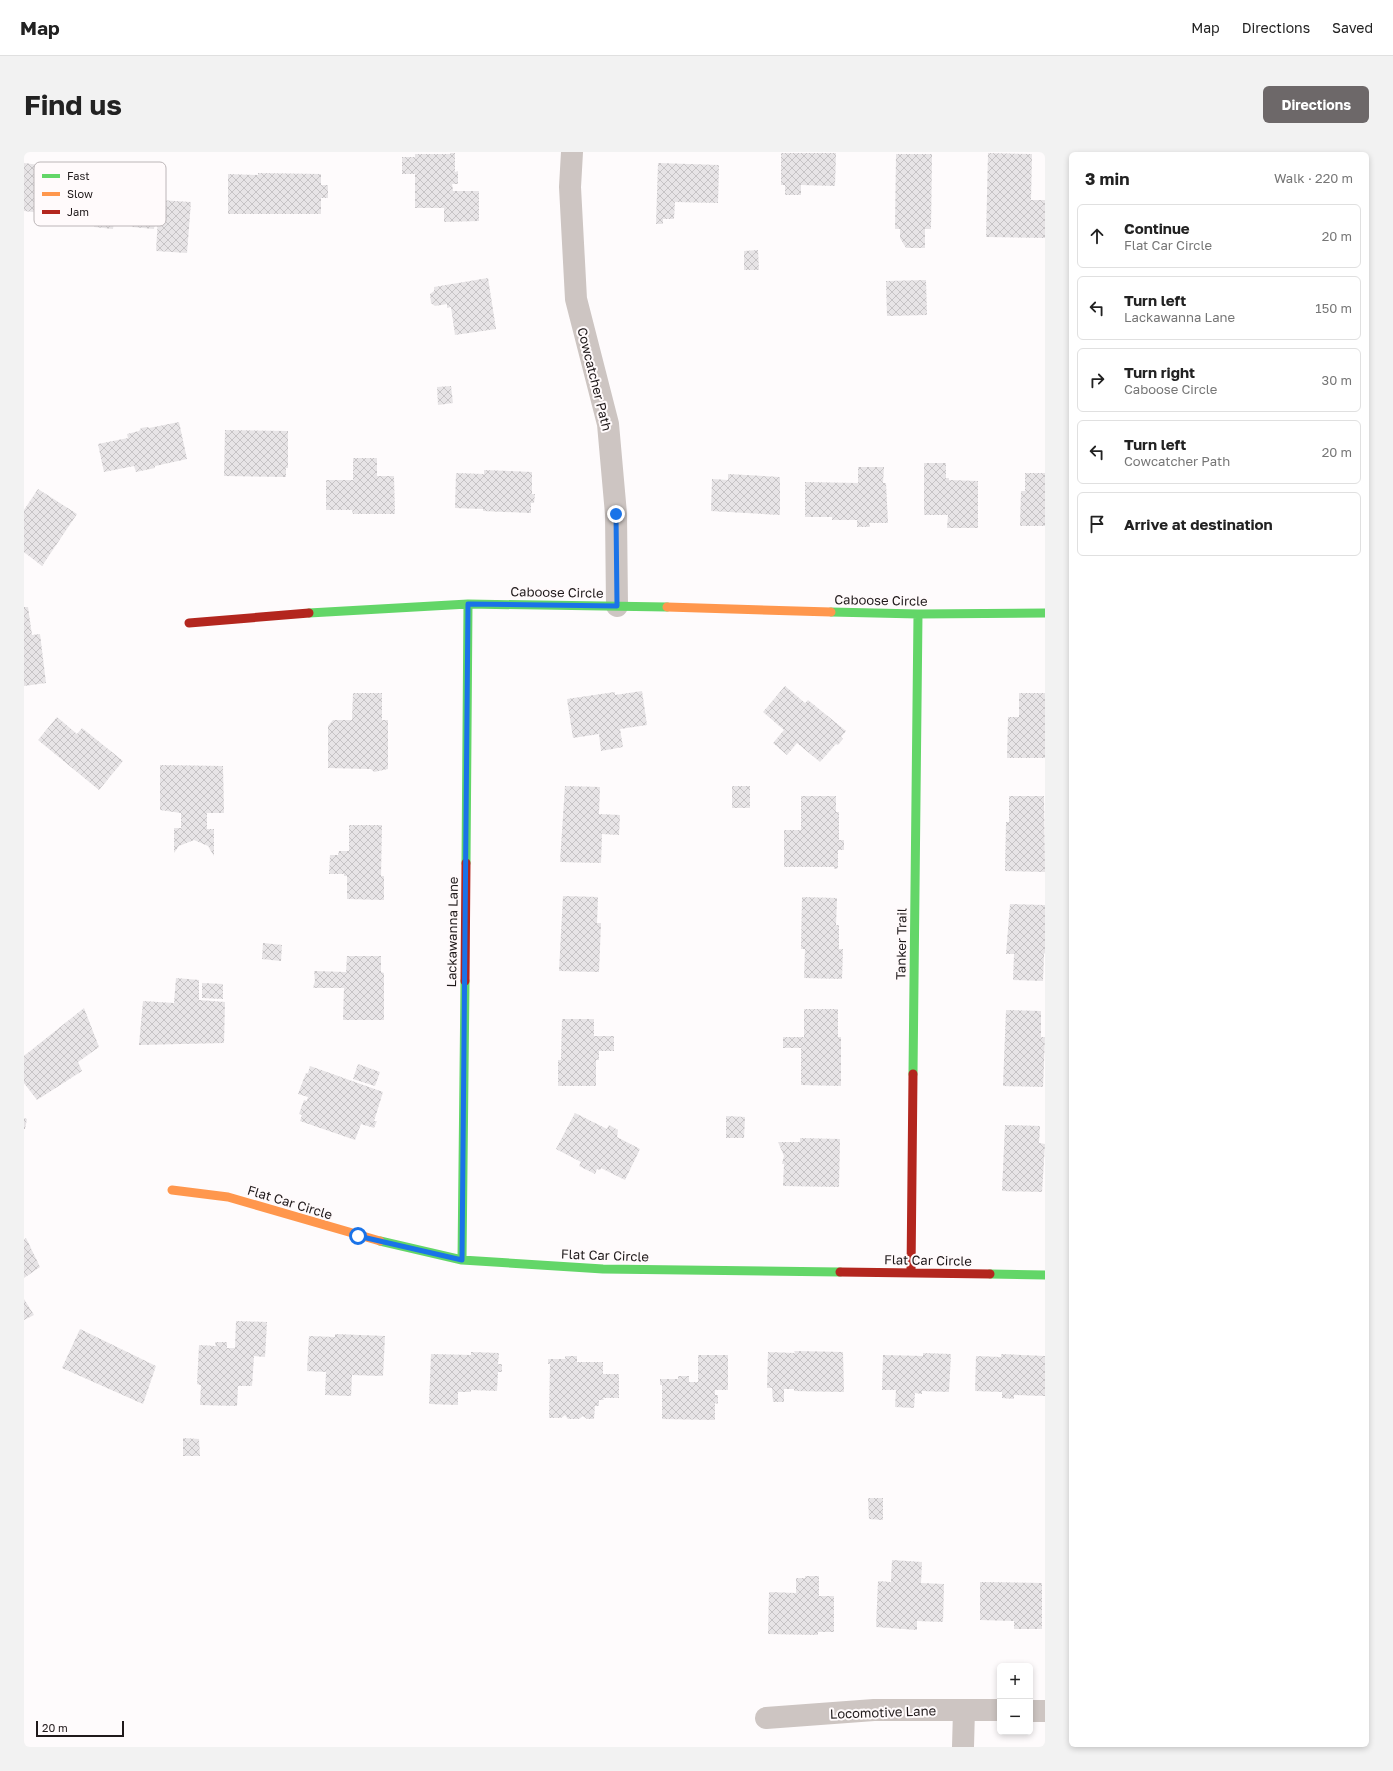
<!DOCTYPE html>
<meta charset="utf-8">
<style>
:root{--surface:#fff;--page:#f2f2f2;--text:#222;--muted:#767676;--line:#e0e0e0;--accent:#6d6869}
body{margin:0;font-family:"Golos Text",sans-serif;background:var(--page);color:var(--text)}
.controls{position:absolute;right:12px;bottom:12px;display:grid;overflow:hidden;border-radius:6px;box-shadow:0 2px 6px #0003}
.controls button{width:36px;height:36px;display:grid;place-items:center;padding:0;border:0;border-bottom:1px solid var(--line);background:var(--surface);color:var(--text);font:20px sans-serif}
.scale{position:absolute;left:12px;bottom:10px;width:88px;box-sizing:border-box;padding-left:4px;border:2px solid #1f191a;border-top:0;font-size:11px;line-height:14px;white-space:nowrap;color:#1f191a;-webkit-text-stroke:3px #fffafb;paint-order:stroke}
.stop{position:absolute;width:12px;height:12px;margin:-9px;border:3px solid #1a73e8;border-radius:50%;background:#fff}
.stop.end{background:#1a73e8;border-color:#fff;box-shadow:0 1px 4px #0008}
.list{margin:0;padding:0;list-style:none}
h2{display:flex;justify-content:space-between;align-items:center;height:52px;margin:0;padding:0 16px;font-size:17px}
h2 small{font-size:13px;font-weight:400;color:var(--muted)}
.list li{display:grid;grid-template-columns:26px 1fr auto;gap:12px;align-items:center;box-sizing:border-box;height:64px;margin:0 8px 8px;padding:0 8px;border:1px solid var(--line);border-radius:6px}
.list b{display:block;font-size:15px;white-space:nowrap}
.list p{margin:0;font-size:13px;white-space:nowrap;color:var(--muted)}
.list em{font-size:13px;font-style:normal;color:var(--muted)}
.icon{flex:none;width:22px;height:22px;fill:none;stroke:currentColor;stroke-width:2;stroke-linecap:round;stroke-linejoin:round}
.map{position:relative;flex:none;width:1021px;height:1595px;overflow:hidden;border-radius:6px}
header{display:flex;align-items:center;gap:24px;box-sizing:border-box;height:56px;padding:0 20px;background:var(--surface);border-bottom:1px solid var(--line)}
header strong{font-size:19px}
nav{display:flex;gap:22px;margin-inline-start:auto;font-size:14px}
.intro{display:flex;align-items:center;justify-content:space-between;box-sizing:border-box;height:96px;padding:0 24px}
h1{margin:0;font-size:28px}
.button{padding:10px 18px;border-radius:6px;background:var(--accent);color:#fff;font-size:14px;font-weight:700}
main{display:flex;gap:24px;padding:0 24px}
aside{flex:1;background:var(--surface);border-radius:6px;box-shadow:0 2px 6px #0003}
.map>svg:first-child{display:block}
.building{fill:url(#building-cross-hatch)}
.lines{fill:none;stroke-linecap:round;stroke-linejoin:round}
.street{stroke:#cdc5c2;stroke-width:22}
.fast{stroke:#63d668;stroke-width:9}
.slow{stroke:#ff974d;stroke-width:9}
.jam{stroke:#b3261e;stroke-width:9}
.route{stroke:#1a73e8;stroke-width:5}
.labels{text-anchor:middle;stroke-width:4;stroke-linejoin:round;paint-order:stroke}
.street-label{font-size:13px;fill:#1f191a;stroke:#fffafb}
.key{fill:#fffafb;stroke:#bcb6b8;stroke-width:1}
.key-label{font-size:11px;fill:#1f191a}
</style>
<header>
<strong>Map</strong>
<nav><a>Map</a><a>Directions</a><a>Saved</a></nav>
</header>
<div class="intro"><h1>Find us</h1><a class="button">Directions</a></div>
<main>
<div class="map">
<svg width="1021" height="1595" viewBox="0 0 1021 1595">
<defs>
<pattern id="building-cross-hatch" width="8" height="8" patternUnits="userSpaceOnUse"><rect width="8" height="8" fill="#e7e4e6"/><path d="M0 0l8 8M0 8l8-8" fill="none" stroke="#c6c3c5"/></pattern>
</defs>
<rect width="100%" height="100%" fill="#fefbfc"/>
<path class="building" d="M426 1H431V20L434 19V32H428L429 39H455V69L420 70V56H391V22H378V5H391V2H426Z
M757 1H812L811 34 777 33V43H761V33H757Z
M964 1 1008 2 1007 48H1021V86L962 85Z
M872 2H908L907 77H901V96H882L876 86V77H871Z
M0 11 23 14V18L28 19 27 26H22L17 61 0 59Z
M634 11 695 13 694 51 651 50 650 67H639V72H632Z
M75 20 121 24 119 46H131L130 52H133L130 77 108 75 109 64 91 62 89 77 70 75Z
M234 21 297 22V33H304V46H297V62H204V22L234 23Z
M135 48 167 50 163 101 132 99Z
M734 98 735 118H720V99Z
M464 126 472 177 431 183 427 155 423 156V152L411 154 407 151 406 142 410 139V135Z
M902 128 903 163 863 164 862 129Z
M427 234 429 251 414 253 413 235Z
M155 270 163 307 131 314V316L112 320 110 314 80 320 74 292 104 286 103 282 115 279 117 276 123 275 125 276Z
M201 278 264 279V316H262V325L200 324Z
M329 306H353V324H370L371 362H329L328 358H302V328H329Z
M900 311H922V326H925V328L954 329V376H923L924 363H900Z
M834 315H860L859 331H862L864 371H845L846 375H833V368H808V365H781V330L834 331Z
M460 318 508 320V342H511L510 351H507V361L459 359V357L431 356 432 321 460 322Z
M1001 321H1021V374H996L997 339H1001Z
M704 322 756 325V363L687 359 688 327 704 328Z
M14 337 53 362 18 414 0 400V358Z
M0 455H4L8 483 16 482 22 531 0 534Z
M761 534 781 551 784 548 822 579 817 585 819 587 814 593 812 592 796 610 773 591 763 603 749 591 760 578 739 560Z
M618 539 623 573 596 577 599 595 577 599 575 582 549 586 543 547 591 540V543Z
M329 541H358V568H364V617L350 620 347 617 304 616V574L309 568H328Z
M995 541H1021V606H983L984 565H995Z
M33 565 53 582 58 576 99 609 75 638 14 588Z
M136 613 199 614 200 661H183V677H190V704L184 694 170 688 155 694 150 701V676H157V661L136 658Z
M541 634 576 635 575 662 596 663 595 683 578 682 577 711 536 710Z
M708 634H726V656H708Z
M777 644H812V660H815V688H820V698H814V716L810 717V715H760V678H777Z
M985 644H1020L1021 720 981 719 982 670H985Z
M325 673H358L357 724H360V748L323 747V724H320V722H305L306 703H314L315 699H325Z
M539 744 574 745 573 771H577L575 820 535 819Z
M778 745 813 746 812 773H815V797H819L818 827 780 826 781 797H777Z
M986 752 1021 753V801L1020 802 1019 829 989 828 990 802H982Z
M239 791 258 793 257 809 238 807Z
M323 804H357V820L360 821V868H319L320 836H289L291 829 290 819 322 820Z
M152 826 175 828V848L201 850 200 891 115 893 119 849 150 851Z
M178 831 199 832V847L178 846Z
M60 856 75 895 54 910 58 919 13 948 0 931V904Z
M780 857H814V885H817V934L777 933V896H759V885H780Z
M982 858 1017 859V885H1021L1019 935 979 934Z
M538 867H570V884H590V899H575V908H572V934H534V908H537Z
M334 912 356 920 351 934 329 927Z
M286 914 359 940 350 969H353L350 976 337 972 331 988 276 969 278 963 275 962 280 948 283 949 284 945 274 942 282 921H284Z
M551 961 583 977 585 973 594 978 593 985 616 997 601 1028 577 1016 576 1018 573 1017 571 1022 555 1014 557 1010 532 997Z
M702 964 721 965 720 986H702Z
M0 966 3 967 1 977H0Z
M981 973 1016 974 1015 991 1021 992 1018 1040 978 1039Z
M776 986 816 987 815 1035 759 1034 760 1012H758L760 1004 754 990H776Z
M2 1086 16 1115 0 1126V1088Z
M0 1147 10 1163 0 1168Z
M212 1169 243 1170 241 1205 230 1204 228 1234H214L213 1254 176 1253 177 1233 173 1232 175 1193 192 1194 191 1190H203V1196H211Z
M56 1177 132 1214 119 1252 38 1216Z
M311 1182 361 1184 359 1224 328 1223 327 1244 301 1243 302 1220 283 1219 285 1184 311 1185Z
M770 1199 819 1200 820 1240 770 1239V1237H760V1250H749L748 1236H743L744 1200 771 1201Z
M447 1200 475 1201 474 1212H478V1220H474L473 1239 447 1238V1240H434V1253L405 1252 407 1202 447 1203Z
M899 1201 927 1202 925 1240 898 1239V1242L891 1241 890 1256 871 1255 872 1238H858L859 1203 899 1204Z
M977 1202 1021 1204V1244L990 1243V1247L978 1246V1240L951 1239 952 1204 977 1205Z
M674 1203H704V1238H691V1243H694V1252L691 1251V1268L638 1267V1233H636V1227H654V1224H665V1230H674Z
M541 1204H553V1210H579V1222H595V1246H579L580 1248H575V1254H571L570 1267H563L559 1264 555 1267H544L541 1263 537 1266H525L526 1212H524V1207H541Z
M159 1286 175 1287 176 1304H159Z
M844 1346H859V1368L845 1367Z
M868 1408 898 1410 897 1431 920 1432 919 1470 893 1469V1478L852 1475 854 1429 867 1430Z
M781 1424H795V1444H810V1480H794V1483L744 1482 745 1440 772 1441V1426H781Z
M956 1430 1018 1431V1477H990V1469L956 1468Z"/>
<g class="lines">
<path class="street" d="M548 0 546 35 552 147 584 272 592 362 593 454
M1006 1559H1021
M742 1566 850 1558H976
M939 1595 940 1558"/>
<path class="fast" d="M807 460 894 462 1021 461
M285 461 444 452 643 455
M442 711 444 452
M889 922 894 462
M356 1089 438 1108 579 1117 816 1120
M438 1108 441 829
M966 1122 1021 1123"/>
<path class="slow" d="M643 455 807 460
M148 1038 204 1045 356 1089"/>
<path class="jam" d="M165 471 285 461
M441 829 442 711
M816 1120 966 1122
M887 1121 889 922"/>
</g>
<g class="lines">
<path class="route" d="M334 1084 438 1108 444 452 593 454 592 362"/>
</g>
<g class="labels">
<g class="street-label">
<text transform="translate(571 227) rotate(76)" y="5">Cowcatcher Path</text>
<text transform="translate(533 440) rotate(1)" y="5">Caboose Circle</text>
<text transform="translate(857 448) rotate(1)" y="5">Caboose Circle</text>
<text transform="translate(428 780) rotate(-89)" y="5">Lackawanna Lane</text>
<text transform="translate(877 792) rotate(-89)" y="5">Tanker Trail</text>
<text transform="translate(266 1050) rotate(17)" y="5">Flat Car Circle</text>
<text transform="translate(581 1103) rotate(2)" y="5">Flat Car Circle</text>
<text transform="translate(904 1108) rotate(1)" y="5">Flat Car Circle</text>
<text transform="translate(859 1560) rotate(-2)" y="5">Locomotive Lane</text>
</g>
</g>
<rect x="10" y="10" width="132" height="64" rx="6" class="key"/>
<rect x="18" y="22" width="18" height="4" fill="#63d668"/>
<rect x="18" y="40" width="18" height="4" fill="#ff974d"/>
<rect x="18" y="58" width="18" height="4" fill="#b3261e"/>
<g class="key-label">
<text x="43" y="28">Fast</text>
<text x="43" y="46">Slow</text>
<text x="43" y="64">Jam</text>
</g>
</svg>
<div class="controls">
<button>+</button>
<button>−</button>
</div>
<div class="scale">20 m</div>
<div class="stop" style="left:334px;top:1084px"></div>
<div class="stop end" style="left:592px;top:362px"></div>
</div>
<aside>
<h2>3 min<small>Walk · 220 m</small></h2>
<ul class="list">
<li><svg class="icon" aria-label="ahead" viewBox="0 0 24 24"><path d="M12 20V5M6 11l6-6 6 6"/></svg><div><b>Continue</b><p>Flat Car Circle</p></div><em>20 m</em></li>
<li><svg class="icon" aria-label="left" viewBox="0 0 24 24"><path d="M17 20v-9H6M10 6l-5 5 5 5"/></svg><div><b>Turn left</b><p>Lackawanna Lane</p></div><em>150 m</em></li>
<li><svg class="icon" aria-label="right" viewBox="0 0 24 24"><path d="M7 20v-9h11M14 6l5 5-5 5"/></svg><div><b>Turn right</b><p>Caboose Circle</p></div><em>30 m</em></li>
<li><svg class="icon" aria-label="left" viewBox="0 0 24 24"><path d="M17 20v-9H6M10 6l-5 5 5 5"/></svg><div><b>Turn left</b><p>Cowcatcher Path</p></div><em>20 m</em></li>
<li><svg class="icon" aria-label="arrive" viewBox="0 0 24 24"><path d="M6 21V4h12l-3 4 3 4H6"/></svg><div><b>Arrive at destination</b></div></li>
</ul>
</aside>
</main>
